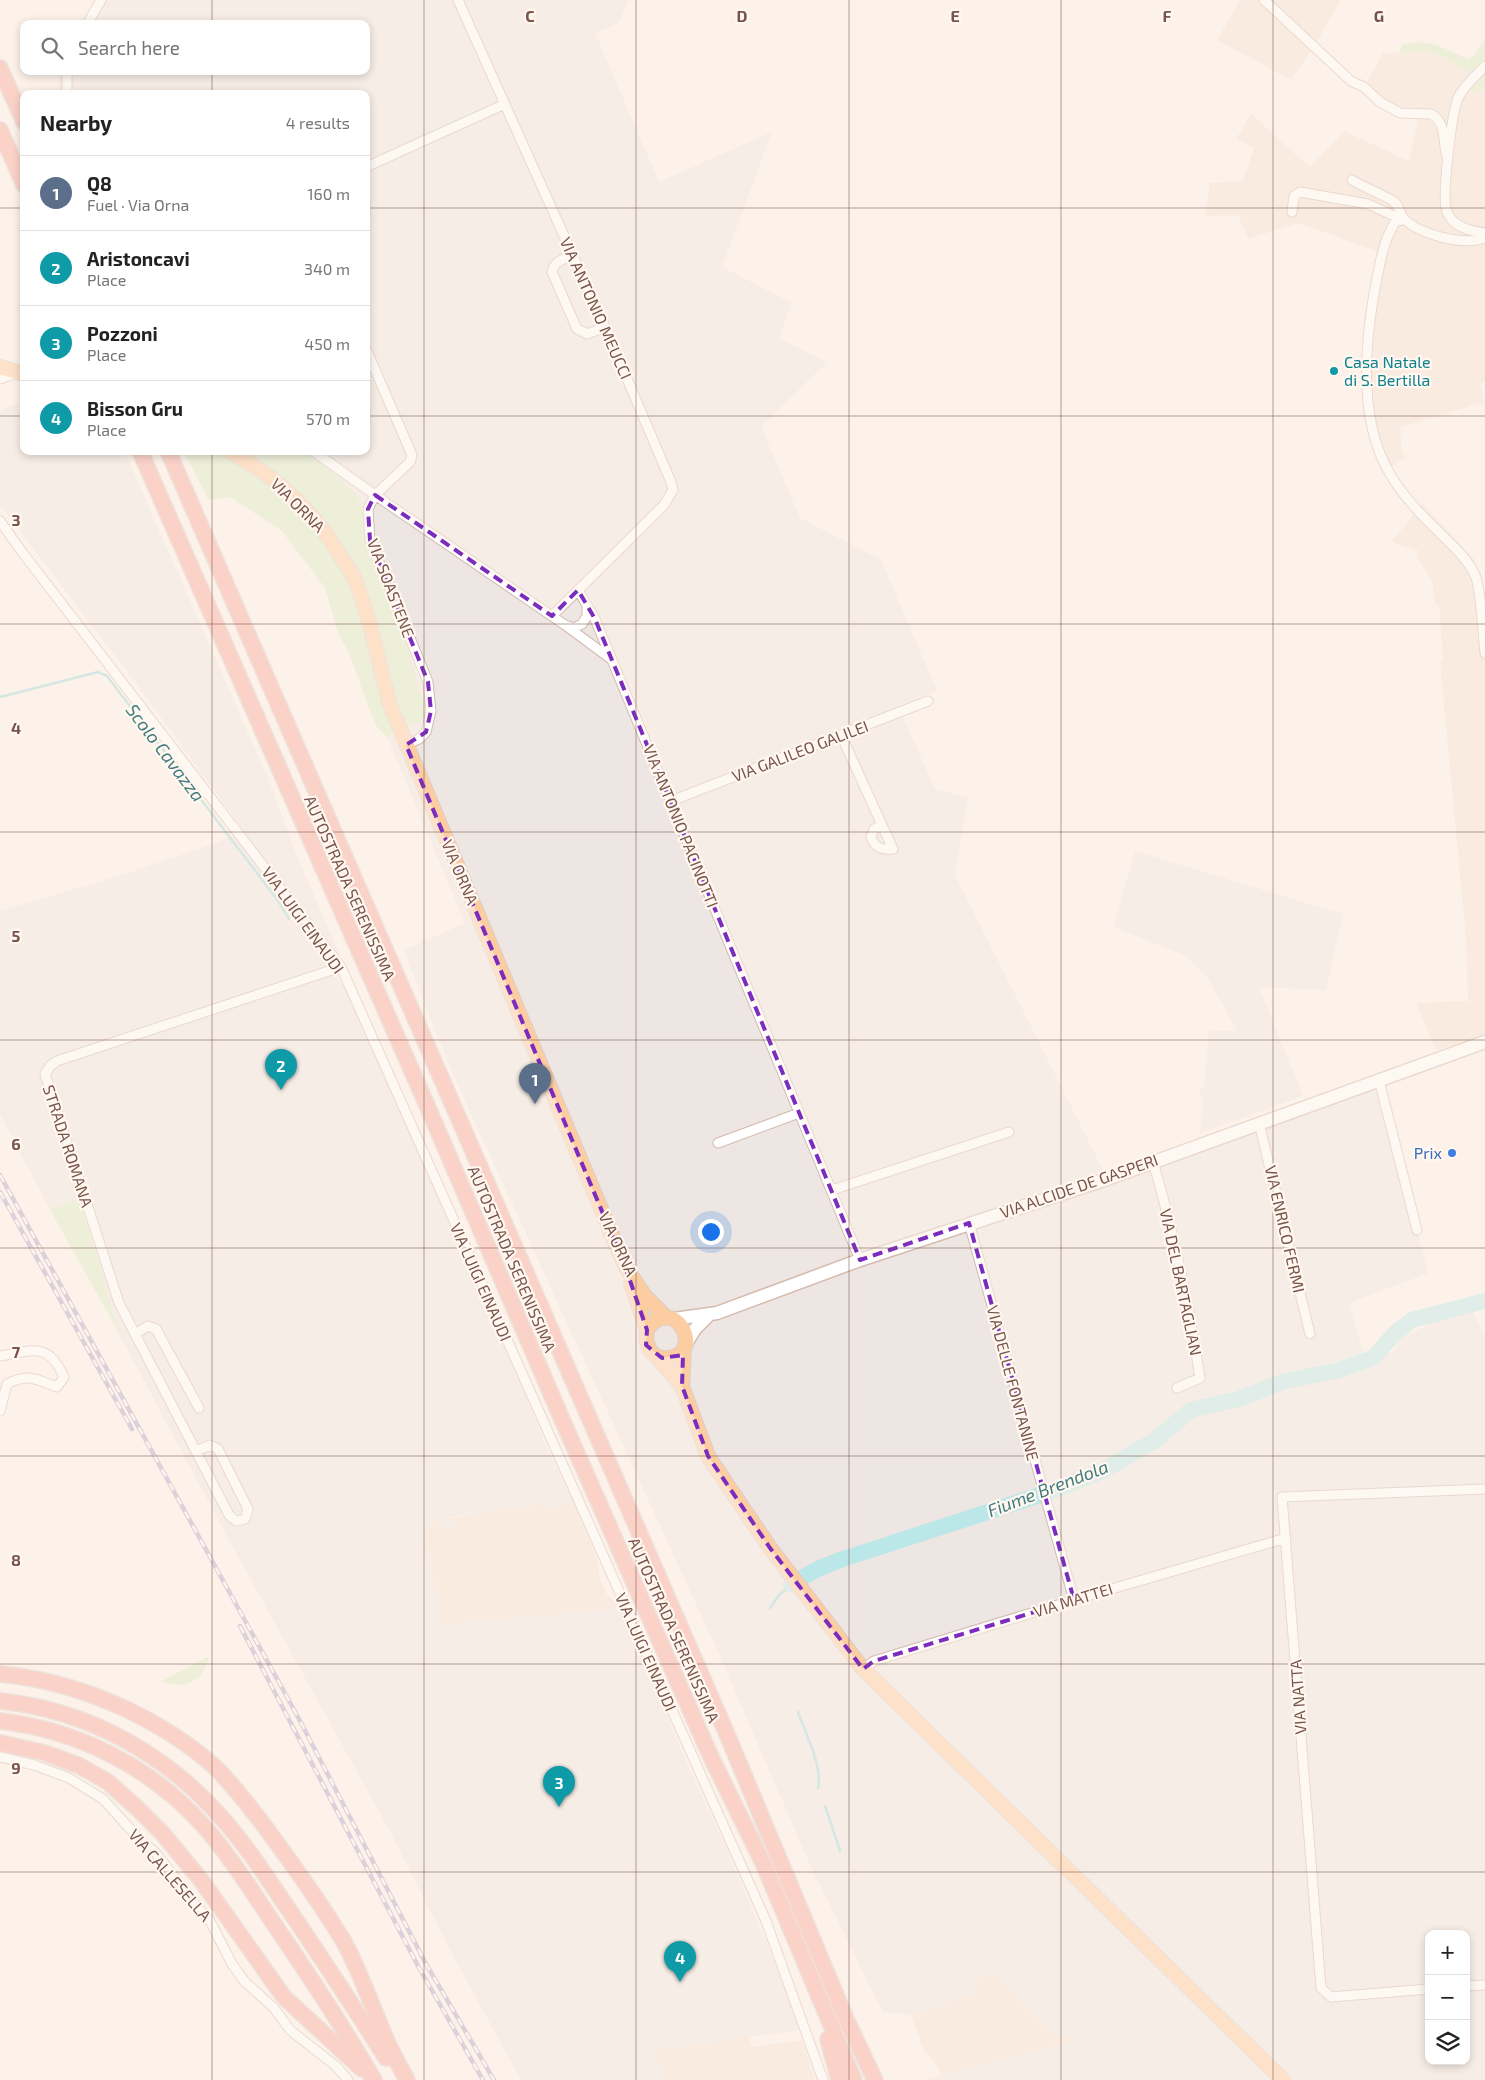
<!DOCTYPE html>
<meta charset="utf-8">
<style>
:root{--surface:#fff;--page:#f2f2f2;--text:#222;--muted:#767676;--line:#e0e0e0;--accent:#7c3aed}
body{margin:0;font-family:"Exo 2",sans-serif;background:var(--page);color:var(--text)}
.controls{position:absolute;right:15px;bottom:15px;display:grid;overflow:hidden;border-radius:10px;box-shadow:0 2px 8px #0003}
.controls button{width:45px;height:45px;display:grid;place-items:center;padding:0;border:0;border-bottom:1px solid var(--line);background:var(--surface);color:var(--text);font:25px sans-serif}
.you{position:absolute;left:710px;top:1231px;width:18px;height:18px;margin:-12px;border:4px solid #fff;border-radius:50%;background:#1a73e8;box-shadow:0 0 0 8px #1a73e833}
.badge{display:grid;place-items:center;width:32px;height:32px;border-radius:50%;background:var(--accent);color:#fff;font-size:16px;font-weight:700}
.pin{position:absolute;translate:-50% -41px;filter:drop-shadow(0 1px 2px #0008)}
.pin::after{content:'';position:absolute;top:26px;width:18px;height:15px;background:inherit;clip-path:polygon(0 0,100% 0,50% 100%)}
.list{margin:0;padding:0;list-style:none}
h2{display:flex;justify-content:space-between;align-items:center;height:65px;margin:0;padding:0 20px;font-size:21px}
h2 small{font-size:16px;font-weight:400;color:var(--muted)}
.list li{display:grid;grid-template-columns:32px 1fr auto;gap:15px;align-items:center;box-sizing:border-box;height:75px;padding:0 20px;border-top:1px solid var(--line)}
.list b{display:block;font-size:19px;white-space:nowrap}
.list p{margin:0;font-size:16px;white-space:nowrap;color:var(--muted)}
.list em{font-size:16px;font-style:normal;color:var(--muted)}
.icon{flex:none;width:28px;height:28px;fill:none;stroke:currentColor;stroke-width:2;stroke-linecap:round;stroke-linejoin:round}
.map{position:relative;flex:none;width:1485px;height:2080px;overflow:hidden}
.search{position:absolute;background:var(--surface);box-shadow:0 2px 8px #0003;left:20px;top:20px;width:350px;height:55px;display:flex;align-items:center;gap:12px;box-sizing:border-box;padding:0 18px;border-radius:10px;color:var(--muted);font-size:19px}
.panel{position:absolute;background:var(--surface);box-shadow:0 2px 8px #0003;left:20px;top:90px;width:350px;height:365px;border-radius:10px}
.map>svg:first-child{display:block}
.residential{fill:#f5e3d7}
.industrial{fill:#eee6e2;fill-rule:evenodd}
.green{fill:#daecc6}
.lines{fill:none;stroke-linecap:round;stroke-linejoin:round}
.stream{stroke:#a2d9da;stroke-width:2.5}
.river{stroke:#bce7e8;stroke-width:16}
.street-casing{stroke:#d2bbb0;stroke-width:11}
.secondary-casing{stroke:#d5baad;stroke-width:15}
.primary-casing{stroke:#d9cfcd;stroke-width:16}
.highway-casing{stroke:#d9cfcd;stroke-width:18}
.street{stroke:#fff;stroke-width:9}
.secondary{stroke:#fff;stroke-width:12}
.primary{stroke:#fccda1;stroke-width:14}
.highway{stroke:#f8aa9f;stroke-width:15}
.rail-casing{stroke:#b3a6c8;stroke-width:4.5}
.rail{stroke:#fff7f0;stroke-width:2.5;stroke-dasharray:8;stroke-linecap:butt}
.marked{fill:none;stroke:#7b2cbf;stroke-width:4;stroke-dasharray:10 6;stroke-linejoin:round}
.grid{fill:none;stroke:#78554b;stroke-width:1;stroke-opacity:0.55}
.culture-dot{fill:#0f9aa8;stroke:#fff7f0;stroke-width:2}
.shop-dot{fill:#3f7fe0;stroke:#fff7f0;stroke-width:2}
.labels{text-anchor:middle;stroke-width:4.5;stroke-linejoin:round;paint-order:stroke}
.street-label{font-size:16px;fill:#78554b;stroke:#fff7f0}
.culture-label{font-size:16px;fill:#0d838f;stroke:#fff7f0;text-anchor:start}
.shop-label{font-size:16px;fill:#366cbe;stroke:#fff7f0;text-anchor:end}
.water-label{font-size:18px;font-style:italic;fill:#3e7c7e;stroke:#fff7f0}
.grid-label{font-size:16px;text-anchor:middle;font-weight:bold;fill:#78554b;stroke:#fff7f0;stroke-width:4.5;stroke-linejoin:round;paint-order:stroke}
</style>
<div class="map">
<svg width="1485" height="2080" viewBox="0 0 1485 2080">
<rect width="100%" height="100%" fill="#fdf2e9"/>
<path class="residential" d="M1240 0H1341L1312 50 1291 80 1217 40Z
M1429 52 1443 57 1468 72 1477 66 1464 90 1485 91V381L1480 384 1485 402 1400 427 1402 454 1408 456 1388 469 1372 430 1368 393 1379 252 1298 223 1248 239 1238 215 1205 216 1210 183 1243 181 1254 148 1236 139 1251 114 1310 167 1344 131 1409 161 1418 116 1428 118 1431 121 1444 139 1427 110 1393 105 1365 85 1383 53Z
M1423 504 1474 559 1483 590 1485 617V1038L1436 1050 1416 1003 1468 1001 1466 939 1440 662 1443 661 1439 605H1435L1432 580 1415 555 1419 551 1391 542Z
M575 1503 597 1557 599 1576 606 1593 620 1608 441 1625 427 1538 428 1529 431 1526 438 1521 479 1513 543 1504 550 1507Z
M995 1972 1026 2009 1049 2030 1071 2038H1081L942 2076 934 2061 924 2051 911 2015 978 1993 973 1981Z
M749 2037 751 2047 802 2040 815 2080H663L655 2050Z"/>
<path class="industrial" d="M101 0H628L619 23 595 33 659 182 772 132 722 267 792 303 779 338 827 362 761 427 800 518 881 560 937 691 898 706 935 789 968 798 955 875 1103 1170 1108 1186 1202 1149 1379 1085 1428 1273 1349 1303 1364 1356 1394 1353 1399 1338 1470 1306 1485 1336V2080H925L1079 2038 1063 2037 1049 2030 1026 2009 995 1972 974 1981 979 1993 911 2015 883 2012 811 1867 719 1654 466 1103 437 1036 404 950 465 923 387 737 426 718 320 462 301 451H366V94H59V71H366V24H79ZM1429 1934H1466V2061H1429Z
M17 404 24 408V451H124L267 776 296 854 339 953 337 977 352 999 466 1263 512 1360 544 1441 575 1503 550 1507 543 1504 451 1517 453 1527 439 1529 438 1521 433 1523 428 1529 427 1537 441 1625 620 1608 630 1622 685 1759 723 1841 770 1951 800 2030 656 2050 663 2080H521L451 1952 392 1835 224 1531 120 1336 80 1198 50 1210 0 1114V911L122 875 213 844 244 831 135 682 0 505V414L7 406Z
M1135 851 1343 914 1326 990 1259 987 1303 1096 1200 1133 1203 1101 1199 1089 1204 1087 1209 1030 1237 1031 1209 980 1187 956 1113 927Z"/>
<path class="green" d="M1485 39V91L1463 90 1476 67 1468 72 1443 57 1429 52 1399 53 1402 45C1423 36 1448 49 1467 59L1474 56Z
M183 451H301L320 462 358 497 381 574 403 628 426 718 387 737 377 727 370 711 349 653 338 633 325 588 282 531 230 497 209 500Z
M80 1198 81 1203 120 1335 50 1210Z
M209 1656C205 1680 185 1691 162 1681Z"/>
<g class="lines">
<path class="stream" d="M0 697 98 672 107 676 279 902 289 919
M770 1608 779 1595 791 1584
M798 1712C805 1733 823 1766 818 1788
M825 1806 840 1851"/>
<path class="river" d="M791 1584 818 1569 840 1560 1052 1491 1102 1471 1154 1441 1191 1410 1239 1399 1285 1381 1336 1371 1373 1358 1396 1332 1412 1320 1485 1301"/>
<g class="street-casing">
<path id="street" d="M458 0 605 327 671 482 673 490 664 505 552 616
M1264 0 1351 81 1364 87 1380 102 1400 113 1431 114C1448 123 1442 146 1448 160
M87 24 101 0
M1485 66C1475 76 1464 86 1458 98 1452 113 1441 198 1447 212 1453 227 1470 231 1485 233
M67 94V71
M366 167 505 104
M1352 180C1365 188 1380 193 1393 201 1400 205 1399 215 1405 220 1422 235 1463 246 1485 238
M1292 212 1294 196 1300 192 1368 204 1403 220 1396 221C1384 239 1381 258 1377 278 1365 338 1357 419 1390 474 1402 495 1421 515 1439 532 1452 545 1467 558 1475 575 1481 587 1483 637 1485 653
M573 255C564 259 554 261 552 272L577 329 587 334 605 327
M366 349 412 455 410 462 375 495 565 625 611 659
M0 379 16 373
M313 451 375 495 368 509 370 540 428 682 431 711 426 732 419 739 406 745
M0 521 22 552 341 967 766 1921 823 2080
M578 590 595 619 612 660 860 1260
M568 626 574 628 582 624 587 616V607
M841 735 882 825 874 829 871 837C875 848 882 850 893 849L882 825
M671 801 928 701
M1379 1080 1417 1230
M1259 1123 1310 1334
M718 1143 799 1113
M1153 1162C1174 1233 1189 1305 1200 1378L1177 1388
M832 1190 1009 1132
M969 1223 1074 1600
M135 1334 148 1326 156 1329 199 1408
M0 1356C33 1351 48 1341 64 1377L57 1387C35 1379 29 1373 7 1384L0 1411
M196 1451 210 1445 218 1449 248 1509 245 1519 236 1521 229 1515C192 1444 156 1374 119 1303L45 1074 50 1066 57 1061 341 967
M863 1669 874 1661 1074 1600 1286 1538
M0 1757 34 1765 69 1778 103 1799 141 1841 155 1852 199 1909 209 1919 232 1964 245 1982 274 2008 290 2030 337 2067 348 2080
M1466 1986 1485 1985
M1429 1989 1331 1997 1321 1988 1282 1497 1485 1489"/>
</g>
<g class="secondary-casing">
<path id="secondary" d="M674 1319 717 1313 860 1260 1107 1179 1485 1042
M685 1345 695 1329 709 1315"/>
</g>
<g class="primary-casing">
<path id="primary" d="M0 367 24 374
M228 451C275 475 312 509 339 554 344 562 351 571 355 580 371 619 379 664 390 705L625 1266 645 1296 667 1318
M631 1284 647 1330C644 1344 651 1360 668 1358 707 1354 674 1291 647 1330
M656 1356 682 1386 708 1456 770 1548 863 1669 1283 2080
M682 1386 684 1347"/>
</g>
<g class="highway-casing">
<path id="highway" d="M0 68 24 122
M0 130 24 185
M140 451 429 1110 564 1424 711 1757 764 1865 854 2080
M168 451 726 1732 846 2019 875 2080
M0 1674C74 1681 150 1713 207 1760 227 1777 244 1800 260 1820 289 1859 319 1900 344 1942 361 1973 372 2007 386 2039 392 2053 400 2067 407 2080
M0 1701C89 1710 170 1756 227 1824 250 1850 269 1881 289 1910 322 1959 355 2008 386 2058
M0 1721C77 1730 149 1766 201 1823 229 1854 251 1890 274 1924 309 1975 343 2027 374 2080
M0 1743 45 1753 80 1766 108 1782 137 1808 163 1834 201 1880 284 1997 362 2069
M828 2039 839 2080"/>
</g>
<use href="#street" class="street"/>
<use href="#secondary" class="secondary"/>
<use href="#primary" class="primary"/>
<use href="#highway" class="highway"/>
<g class="rail-casing">
<path id="rail" d="M0 1175 298 1717 426 1964 494 2080
M0 1192 132 1429
M240 1626 418 1966 483 2080"/>
</g>
<use href="#rail" class="rail"/>
</g>
<path d="M0 0H1485V2080H0ZM375 495 552 616 578 590 595 619 860 1260 969 1223 1074 1600 874 1661 863 1669 770 1548 708 1456 682 1386 683 1355 662 1358 646 1345 647 1330 625 1266 406 745 426 732 431 711 428 682 370 540 368 509Z" fill="#fdf2e9" fill-opacity=".55" fill-rule="evenodd"/>
<path class="marked" d="M375 495 552 616 578 590 595 619 860 1260 969 1223 1074 1600 874 1661 863 1669 770 1548 708 1456 682 1386 683 1355 662 1358 646 1345 647 1330 625 1266 406 745 426 732 431 711 428 682 370 540 368 509Z"/>
<path class="grid" d="M212 0V24M424 0V2080M636 0V2080M849 0V2080M1061 0V2080M1273 0V2080M212 71V94M0 208H24M366 208H1485M0 416H24M366 416H1485M212 451V2080M0 624H1485M0 832H1485M0 1040H1485M0 1248H1485M0 1456H1485M0 1664H1485M0 1872H1485"/>
<circle class="culture-dot" cx="1334" cy="371" r="5"/>
<circle class="shop-dot" cx="1452" cy="1153" r="5"/>
<g class="labels">
<g class="street-label">
<text transform="translate(596 308) rotate(66)" y="6">VIA ANTONIO MEUCCI</text>
<text transform="translate(298 505) rotate(45)" y="6">VIA ORNA</text>
<text transform="translate(391 588) rotate(69)" y="6">VIA SOASTENE</text>
<text transform="translate(800 751) rotate(-21)" y="6">VIA GALILEO GALILEI</text>
<text transform="translate(681 826) rotate(68)" y="6">VIA ANTONIO PACINOTTI</text>
<text transform="translate(460 872) rotate(67)" y="6">VIA ORNA</text>
<text transform="translate(350 888) rotate(66)" y="6">AUTOSTRADA SERENISSIMA</text>
<text transform="translate(303 920) rotate(54)" y="6">VIA LUIGI EINAUDI</text>
<text transform="translate(68 1146) rotate(72)" y="6">STRADA ROMANA</text>
<text transform="translate(1079 1186) rotate(-19)" y="6">VIA ALCIDE DE GASPERI</text>
<text transform="translate(1285 1229) rotate(77)" y="6">VIA ENRICO FERMI</text>
<text transform="translate(618 1244) rotate(65)" y="6">VIA ORNA</text>
<text transform="translate(512 1259) rotate(67)" y="6">AUTOSTRADA SERENISSIMA</text>
<text transform="translate(481 1282) rotate(66)" y="6">VIA LUIGI EINAUDI</text>
<text transform="translate(1181 1282) rotate(78)" y="6">VIA DEL BARTAGLIAN</text>
<text transform="translate(1013 1383) rotate(75)" y="6">VIA DELLE FONTANINE</text>
<text transform="translate(1073 1600) rotate(-17)" y="6">VIA MATTEI</text>
<text transform="translate(674 1630) rotate(66)" y="6">AUTOSTRADA SERENISSIMA</text>
<text transform="translate(646 1652) rotate(66)" y="6">VIA LUIGI EINAUDI</text>
<text transform="translate(1298 1697) rotate(-94)" y="6">VIA NATTA</text>
<text transform="translate(170 1875) rotate(49)" y="6">VIA CALLESELLA</text>
</g>
<g class="culture-label">
<text x="1344" y="368">Casa Natale<tspan x="1344" dy="18">di S. Bertilla</tspan></text>
</g>
<g class="shop-label">
<text x="1442" y="1159">Prix</text>
</g>
<g class="water-label">
<text transform="translate(165 753) rotate(53)" y="6">Scolo Cavazza</text>
<text transform="translate(1048 1489) rotate(-21)" y="6">Fiume Brendola</text>
</g>
</g>
<g class="grid-label">
<text x="530" y="22">C</text>
<text x="742" y="22">D</text>
<text x="955" y="22">E</text>
<text x="1167" y="22">F</text>
<text x="1379" y="22">G</text>
<text x="16" y="526">3</text>
<text x="16" y="734">4</text>
<text x="16" y="942">5</text>
<text x="16" y="1150">6</text>
<text x="16" y="1358">7</text>
<text x="16" y="1566">8</text>
<text x="16" y="1774">9</text>
</g>
</svg>
<div class="controls">
<button>+</button>
<button>−</button>
<button><svg class="icon" aria-label="layers" viewBox="0 0 24 24"><path d="M12 4l9 5-9 5-9-5zM3 14l9 5 9-5"/></svg></button>
</div>
<div class="you"></div>
<div class="pin badge" style="left:535px;top:1104px;background:#5c6f8a">1</div>
<div class="pin badge" style="left:281px;top:1090px;background:#0f9aa8">2</div>
<div class="pin badge" style="left:559px;top:1807px;background:#0f9aa8">3</div>
<div class="pin badge" style="left:680px;top:1982px;background:#0f9aa8">4</div>
<div class="search"><svg class="icon" aria-label="search" viewBox="0 0 24 24"><circle cx="10" cy="10" r="6"/><path d="M15 15l6 6"/></svg>Search here</div>
<section class="panel">
<h2>Nearby<small>4 results</small></h2>
<ul class="list">
<li><span class="badge" style="background:#5c6f8a">1</span><div><b>Q8</b><p>Fuel · Via Orna</p></div><em>160 m</em></li>
<li><span class="badge" style="background:#0f9aa8">2</span><div><b>Aristoncavi</b><p>Place</p></div><em>340 m</em></li>
<li><span class="badge" style="background:#0f9aa8">3</span><div><b>Pozzoni</b><p>Place</p></div><em>450 m</em></li>
<li><span class="badge" style="background:#0f9aa8">4</span><div><b>Bisson Gru</b><p>Place</p></div><em>570 m</em></li>
</ul>
</section>
</div>
